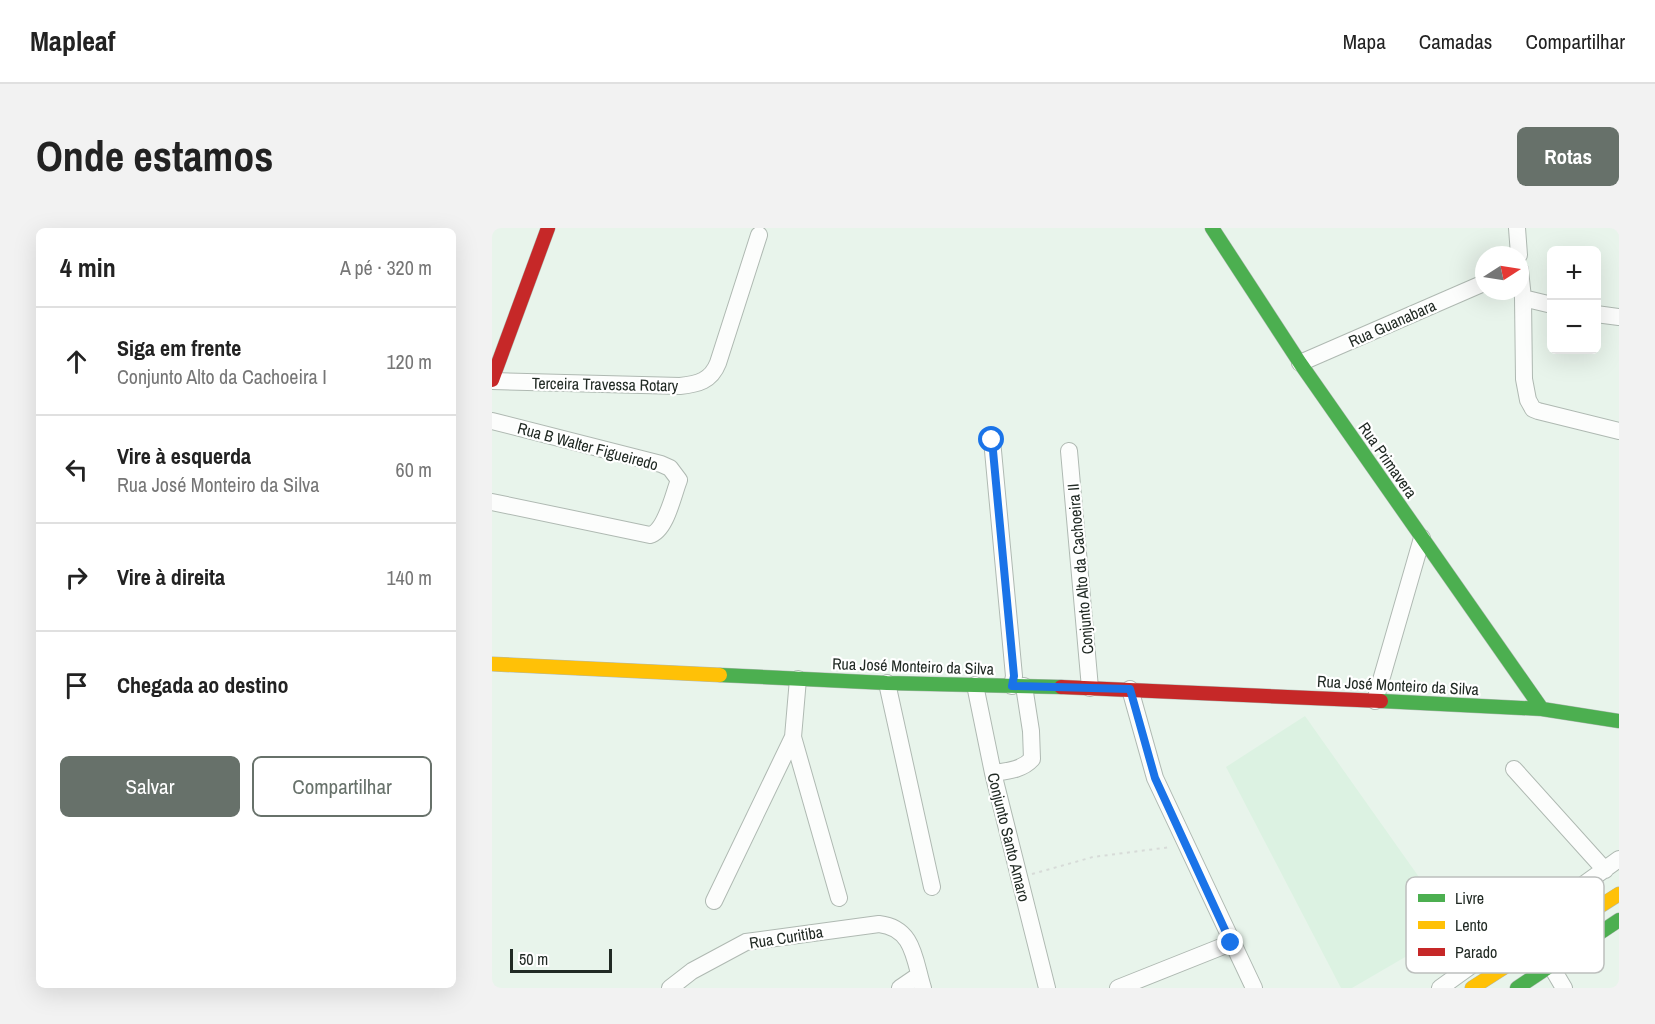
<!DOCTYPE html>
<html lang="pt">
<meta charset="utf-8">
<style>
:root{--surface:#fff;--page:#f2f2f2;--text:#222;--muted:#767676;--line:#e0e0e0;--accent:#67716a}
body{margin:0;font-family:"Archivo Narrow",sans-serif;background:var(--page);color:var(--text)}
.controls{position:absolute;right:18px;top:18px;display:grid;overflow:hidden;border-radius:9px;box-shadow:0 6px 24px #0002}
.controls button{width:54px;height:54px;display:grid;place-items:center;padding:0;border:0;border-bottom:2px solid var(--line);background:var(--surface);color:var(--text);font:30px sans-serif}
.compass{position:absolute;left:983px;top:18px;width:54px;height:54px;border-radius:50%;background:var(--surface);box-shadow:0 6px 24px #0002;rotate:78deg}
.scale{position:absolute;left:18px;bottom:15px;width:102px;box-sizing:border-box;padding-left:6px;border:3px solid #212a24;border-top:0;font-size:16px;line-height:21px;white-space:nowrap;color:#212a24;-webkit-text-stroke:4px #fff;paint-order:stroke}
.stop{position:absolute;width:18px;height:18px;margin:-14px;border:4px solid #1a73e8;border-radius:50%;background:#fff}
.stop.end{background:#1a73e8;border-color:#fff;box-shadow:0 2px 6px #0008}
.list{margin:0;padding:0;list-style:none}
h2{display:flex;justify-content:space-between;align-items:center;height:78px;margin:0;padding:0 24px;font-size:26px}
h2 small{font-size:20px;font-weight:400;color:var(--muted)}
.list li{display:grid;grid-template-columns:39px 1fr auto;gap:18px;align-items:center;box-sizing:border-box;height:108px;padding:0 24px;border-top:2px solid var(--line)}
.list b{display:block;font-size:22px;white-space:nowrap}
.list p{margin:0;font-size:20px;white-space:nowrap;color:var(--muted)}
.list em{font-size:20px;font-style:normal;color:var(--muted)}
.actions{display:flex;gap:12px;padding:18px 24px}
.actions a{flex:1;padding:14px 0;border:2px solid var(--accent);border-radius:9px;text-align:center;font-size:21px;color:var(--accent)}
.actions .main{background:var(--accent);color:#fff}
.icon{flex:none;width:33px;height:33px;fill:none;stroke:currentColor;stroke-width:2;stroke-linecap:round;stroke-linejoin:round}
.map{position:relative;flex:none;width:1127px;height:760px;overflow:hidden;border-radius:9px}
header{display:flex;align-items:center;gap:36px;box-sizing:border-box;height:84px;padding:0 30px;background:var(--surface);border-bottom:2px solid var(--line)}
header strong{font-size:28px}
nav{display:flex;gap:33px;margin-inline-start:auto;font-size:21px}
.intro{display:flex;align-items:center;justify-content:space-between;box-sizing:border-box;height:144px;padding:0 36px}
h1{margin:0;font-size:42px}
.button{padding:15px 27px;border-radius:9px;background:var(--accent);color:#fff;font-size:21px;font-weight:700}
main{display:flex;gap:36px;padding:0 36px}
aside{flex:1;background:var(--surface);border-radius:9px;box-shadow:0 6px 24px #0002}
.map>svg:first-child{display:block}
.built{fill:#dcf2e2}
.lines{fill:none;stroke-linecap:round;stroke-linejoin:round}
.street-casing{stroke:#afb9b2;stroke-width:18}
.fast-casing{stroke:#afb9b2;stroke-width:15}
.slow-casing{stroke:#afb9b2;stroke-width:15}
.jam-casing{stroke:#afb9b2;stroke-width:15}
.path{stroke:#d7dbd8;stroke-width:2;stroke-dasharray:3 4.5;stroke-linecap:butt}
.street{stroke:#fcfdfc;stroke-width:16}
.fast{stroke:#4caf50;stroke-width:14}
.slow{stroke:#ffc107;stroke-width:14}
.jam{stroke:#c62828;stroke-width:14}
.route{stroke:#1a73e8;stroke-width:8}
.labels{text-anchor:middle;stroke-width:4.5;stroke-linejoin:round;paint-order:stroke}
.street-label{font-size:16px;fill:#212a24;stroke:#fff}
.key{fill:#fff;stroke:#bcbfbd;stroke-width:1.5}
.key-label{font-size:16px;fill:#212a24}
</style>
<header>
<strong>Mapleaf</strong>
<nav><a>Mapa</a><a>Camadas</a><a>Compartilhar</a></nav>
</header>
<div class="intro"><h1>Onde estamos</h1><a class="button">Rotas</a></div>
<main>
<aside>
<h2>4 min<small>A pé · 320 m</small></h2>
<ul class="list">
<li><svg class="icon" aria-label="ahead" viewBox="0 0 24 24"><path d="M12 20V5M6 11l6-6 6 6"/></svg><div><b>Siga em frente</b><p>Conjunto Alto da Cachoeira I</p></div><em>120 m</em></li>
<li><svg class="icon" aria-label="left" viewBox="0 0 24 24"><path d="M17 20v-9H6M10 6l-5 5 5 5"/></svg><div><b>Vire à esquerda</b><p>Rua José Monteiro da Silva</p></div><em>60 m</em></li>
<li><svg class="icon" aria-label="right" viewBox="0 0 24 24"><path d="M7 20v-9h11M14 6l5 5-5 5"/></svg><div><b>Vire à direita</b></div><em>140 m</em></li>
<li><svg class="icon" aria-label="arrive" viewBox="0 0 24 24"><path d="M6 21V4h12l-3 4 3 4H6"/></svg><div><b>Chegada ao destino</b></div></li>
</ul>
<div class="actions"><a class="main">Salvar</a><a>Compartilhar</a></div>
</aside>
<div class="map">
<svg width="1127" height="760" viewBox="0 0 1127 760">
<rect width="100%" height="100%" fill="#e8f4eb"/>
<path class="built" d="M813 488 963 700 860 760H849L734 539Z"/>
<g class="lines">
<g class="street-casing">
<path id="street" d="M1025 0 1027 27
M1028 42 1031 70 1032 151 1036 172 1041 181 1046 183 1127 203
M1031 70 1060 77
M1104 86 1127 89
M808 135 992 55
M0 153 188 158C206 156 219 153 226 135L267 7
M0 193 169 236 178 240 187 252C181 267 174 303 158 307L0 274
M500 212 522 448 520 458
M577 223 598 460
M395 455 440 659
M483 457 501 545 555 760
M638 461 663 550 762 760
M883 473 930 310
M301 509 347 670
M1022 541 1113 642
M501 545C515 543 530 542 540 531L539 503 532 458
M222 673 301 509 306 451
M1059 738 1072 760
M178 760 200 743 254 714 387 696C422 700 422 731 431 760
M408 760 427 747
M626 760 739 715
M948 760 1127 631"/>
</g>
<g class="fast-casing">
<path id="fast" d="M720 0 808 135 1050 481
M228 447 395 455 569 459
M889 473 1050 481 1127 493
M1025 760 1127 692"/>
</g>
<g class="slow-casing">
<path id="slow" d="M0 436 228 447
M980 760 1127 666"/>
</g>
<g class="jam-casing">
<path id="jam" d="M0 152 56 0
M569 459 889 473"/>
</g>
<path class="path" d="M540 646 601 629 679 619"/>
<use href="#street" class="street"/>
<use href="#fast" class="fast"/>
<use href="#slow" class="slow"/>
<use href="#jam" class="jam"/>
</g>
<g class="lines">
<path class="route" d="M500 212 522 448 520 458 638 461 663 550 739 715"/>
</g>
<g class="labels">
<g class="street-label">
<text transform="translate(900 95) rotate(-24)" y="6">Rua Guanabara</text>
<text transform="translate(113 156) rotate(1)" y="6">Terceira Travessa Rotary</text>
<text transform="translate(96 218) rotate(15)" y="6">Rua B Walter Figueiredo</text>
<text transform="translate(896 232) rotate(55)" y="6">Rua Primavera</text>
<text transform="translate(588 341) rotate(-95)" y="6">Conjunto Alto da Cachoeira II</text>
<text transform="translate(421 438) rotate(2)" y="6">Rua José Monteiro da Silva</text>
<text transform="translate(906 457) rotate(3)" y="6">Rua José Monteiro da Silva</text>
<text transform="translate(517 609) rotate(76)" y="6">Conjunto Santo Amaro</text>
<text transform="translate(294 709) rotate(-9)" y="6">Rua Curitiba</text>
</g>
</g>
<rect x="914" y="649" width="198" height="96" rx="9" class="key"/>
<rect x="926" y="666" width="27" height="8" fill="#4caf50"/>
<rect x="926" y="693" width="27" height="8" fill="#ffc107"/>
<rect x="926" y="720" width="27" height="8" fill="#c62828"/>
<g class="key-label">
<text x="963" y="676">Livre</text>
<text x="963" y="703">Lento</text>
<text x="963" y="730">Parado</text>
</g>
</svg>
<div class="controls">
<button>+</button>
<button>−</button>
</div>
<svg class="compass" viewBox="-18 -18 36 36"><path d="M0-13l5 13h-10z" fill="#e53935"/><path d="M0 13l5-13h-10z" fill="#767676"/></svg>
<div class="scale">50 m</div>
<div class="stop" style="left:500px;top:212px"></div>
<div class="stop end" style="left:739px;top:715px"></div>
</div>
</main>
